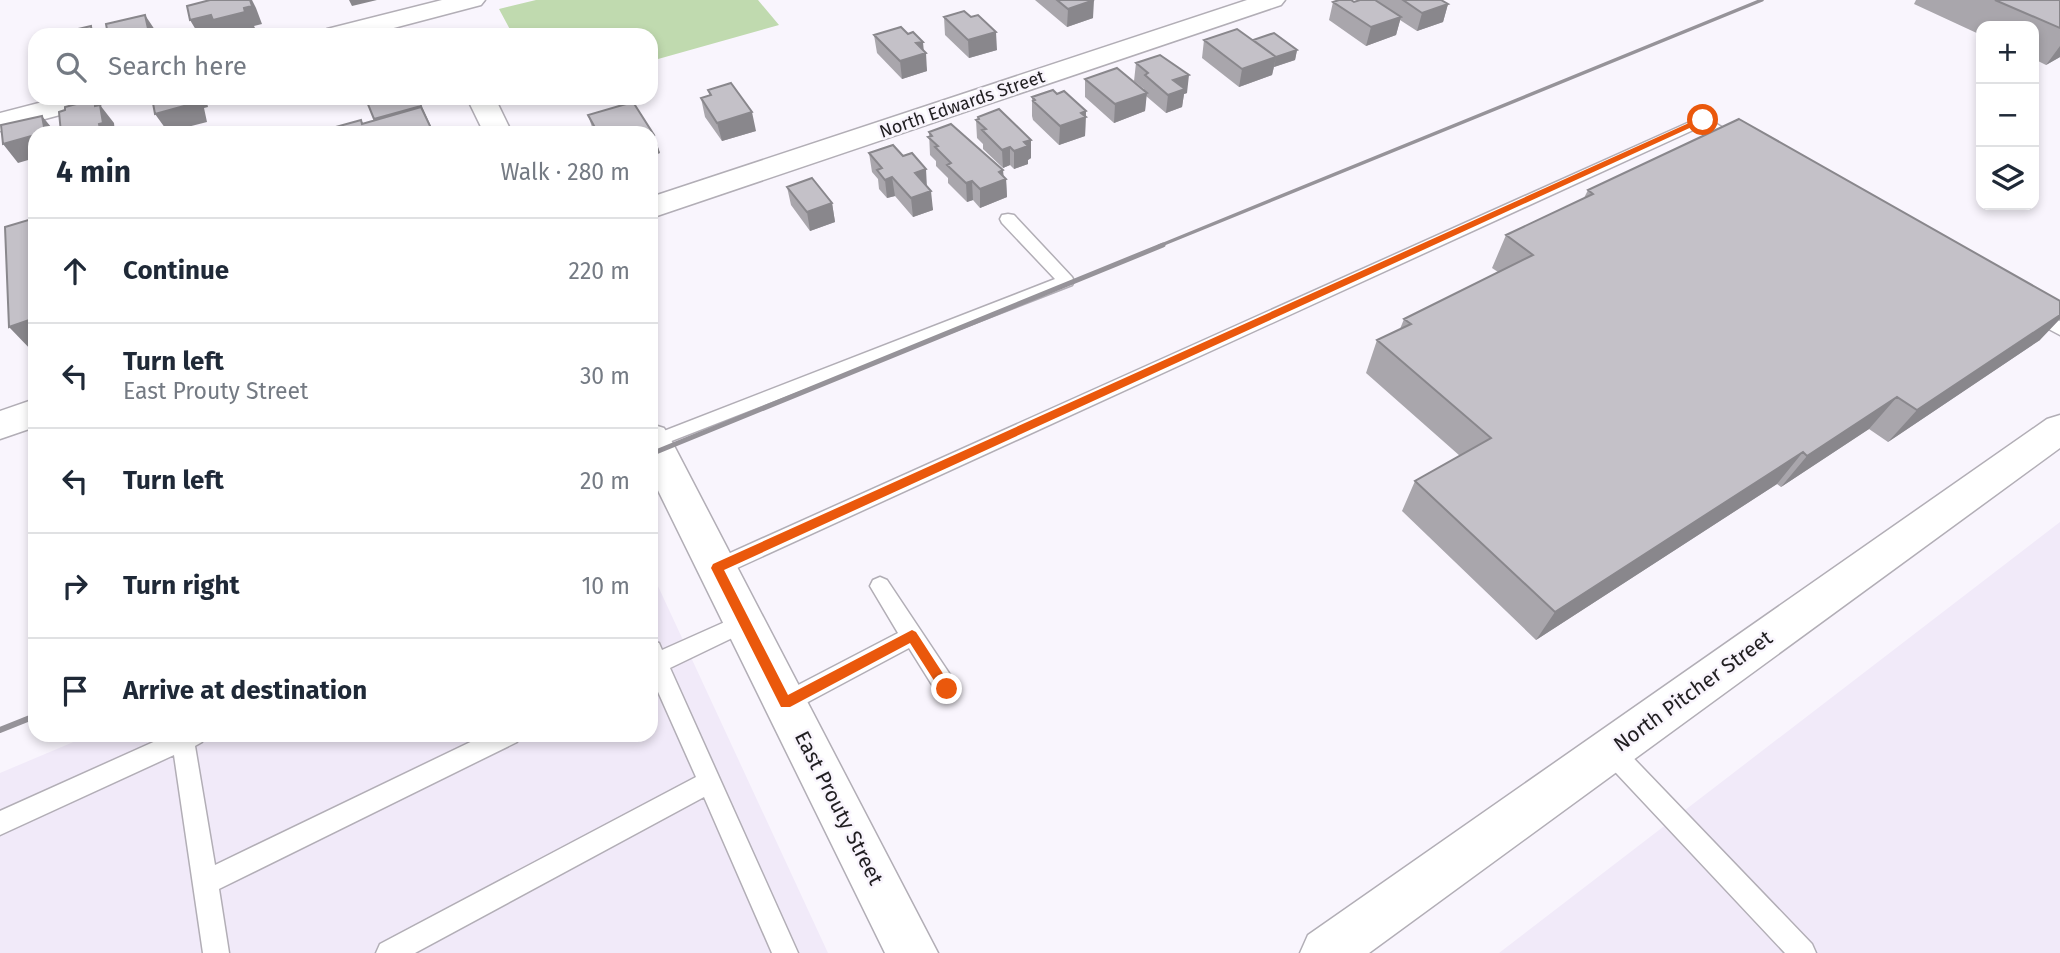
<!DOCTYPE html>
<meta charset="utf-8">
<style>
:root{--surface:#fff;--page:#f6f6f7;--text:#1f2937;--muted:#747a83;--line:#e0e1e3}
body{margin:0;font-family:"Fira Sans",sans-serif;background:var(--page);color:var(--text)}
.controls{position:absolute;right:21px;top:21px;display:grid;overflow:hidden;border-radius:14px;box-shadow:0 4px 10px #0003}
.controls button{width:63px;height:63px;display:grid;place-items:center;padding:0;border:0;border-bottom:2px solid var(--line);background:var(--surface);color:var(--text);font:35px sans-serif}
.stop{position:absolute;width:21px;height:21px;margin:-16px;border:5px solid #ea580c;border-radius:50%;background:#fff}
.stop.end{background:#ea580c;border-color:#fff;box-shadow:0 2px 7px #0008}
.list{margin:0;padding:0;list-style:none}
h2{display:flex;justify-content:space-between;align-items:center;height:91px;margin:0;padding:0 28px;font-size:30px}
h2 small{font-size:23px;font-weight:400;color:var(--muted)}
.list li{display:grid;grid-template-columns:46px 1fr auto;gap:21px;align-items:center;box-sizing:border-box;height:105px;padding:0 28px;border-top:2px solid var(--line)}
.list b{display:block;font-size:26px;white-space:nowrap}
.list p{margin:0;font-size:23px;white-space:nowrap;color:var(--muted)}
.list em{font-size:23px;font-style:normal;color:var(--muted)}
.icon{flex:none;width:38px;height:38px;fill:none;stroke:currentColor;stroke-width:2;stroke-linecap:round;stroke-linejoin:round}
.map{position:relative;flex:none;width:2060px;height:953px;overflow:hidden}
.search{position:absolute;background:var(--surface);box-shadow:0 4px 10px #0003;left:28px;top:28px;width:630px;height:77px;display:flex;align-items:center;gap:18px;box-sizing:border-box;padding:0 24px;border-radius:21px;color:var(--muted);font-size:26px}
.panel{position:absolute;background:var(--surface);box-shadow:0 4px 10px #0003;left:28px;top:126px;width:630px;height:616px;border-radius:21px}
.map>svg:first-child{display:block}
.built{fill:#f1eaf9}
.green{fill:#c0daaf}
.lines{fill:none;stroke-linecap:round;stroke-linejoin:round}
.service-casing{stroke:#b2aeb6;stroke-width:3}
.minor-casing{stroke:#b2aeb6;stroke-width:3}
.service{fill:#fff;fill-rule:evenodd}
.minor{fill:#fff;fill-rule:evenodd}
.rail-far2{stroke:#969399;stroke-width:3.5}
.rail-far1{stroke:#969399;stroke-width:5}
.rail{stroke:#969399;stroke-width:6}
.wall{fill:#a9a6ac}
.shaded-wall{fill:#89878c}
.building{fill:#c4c1c8;stroke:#89878c;stroke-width:2}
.route{fill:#ea580c}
.labels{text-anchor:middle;stroke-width:5;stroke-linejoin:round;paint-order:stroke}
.far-street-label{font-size:18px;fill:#201e21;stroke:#f9f5fd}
.street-label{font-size:21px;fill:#201e21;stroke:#f9f5fd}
</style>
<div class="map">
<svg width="2060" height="953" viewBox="0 0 2060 953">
<rect width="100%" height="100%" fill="#f9f5fd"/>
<path class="built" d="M2060 522V953H1499Z
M651 571 828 953H0V773L90 735H651Z"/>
<path class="green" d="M536 0H758L779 25 651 61V35H513L499 9Z"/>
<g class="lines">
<g class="service-casing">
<path id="service" d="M1703 116 1747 142 1745 145H1735L1702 126 724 574 717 576 710 574 707 568 710 562Z
M1008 214 1014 215 1072 277 1074 281 1072 285 651 449V436L1055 279 1002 223 1000 219 1002 215Z
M2032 307 2060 321V335L2026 317 2024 313 2026 309Z
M880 577 887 580 955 682 958 689 955 696 947 699 939 696 909 648 793 710 785 713 777 710 774 703 777 696 898 633 870 586 873 580Z
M745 613 753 616 756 622 753 628 670 668 798 953H772L704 797 415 953H376L380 944 696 777 651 676V641L659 643 662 650Z
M169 735H205L202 742 195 746 215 865 485 735H520L517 742 219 889 229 953H203L174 755 0 835V811Z
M1610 739 1618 742 1812 944 1816 953H1785L1602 758 1598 750 1602 742Z"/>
</g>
<g class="minor-casing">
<path id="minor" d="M442 0H485L481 5 367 35H323L327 29Z
M1247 0H1285L1281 5 651 218V197Z
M58 98H105L101 104 0 131V113Z
M467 98H495L512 133H484Z
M35 399V427L0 439V411Z
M2060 415V448L1369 953H1300L1308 935 2047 419Z
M651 424 664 428 670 438 938 953H885L651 476Z"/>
</g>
<use href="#service" class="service"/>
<use href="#minor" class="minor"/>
<path class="rail-far2" d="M1159 246 1762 0"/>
<path class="rail-far1" d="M651 454 1163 245"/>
<path class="rail" d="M0 730 35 716"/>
</g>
<path class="wall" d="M1035 0H1093V18L1067 27Z
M1377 0H1441L1448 4 1443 22 1417 31 1400 20 1396 35 1366 46 1329 20 1333 2H1354Z
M1916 0H2060V57L2046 65 2034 59V26H1981V35L1914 4Z
M944 17H971L997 50 969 58 945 35Z
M874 35 923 50 927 71 902 79 877 53Z
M1204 40H1253L1297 50 1295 60 1274 67 1272 75 1239 87 1202 58Z
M1136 63 1187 93 1184 94 1182 107 1166 113 1146 96 1145 111 1114 123 1085 97V79L1144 90V89L1134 81Z
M708 90 756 131 722 141 705 117 701 98 710 96Z
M1057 94 1086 111 1085 136 1059 145 1033 120 1032 116V97Z
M633 102 654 135 660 153 651 156V133H594L588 115Z
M978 117 1031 158 1028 160V164L1014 169 1010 165 1003 168 983 149V144L977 138 976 120 978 119Z
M929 132 1003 176 1006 179 1007 197 980 208 973 200 967 202 948 183V178L936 166V161L930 155Z
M869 153 927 187 933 210 913 217 895 196 887 198 879 189 878 179 872 172Z
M787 187 832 203 835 222 810 231 791 205Z
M1588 190 2040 340 1888 442 1869 429 1781 487 1777 484 1536 640 1402 511 1415 481 1460 456 1366 373 1377 340 1400 329 1404 319 1498 272 1492 268 1506 235 1584 198Z"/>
<path class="shaded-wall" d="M250 0H252L256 8 262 24 254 26 256 30 237 35H222L220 33 213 35H199L190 20 244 8Z
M349 0H377L352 6Z
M1094 0 1093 18 1067 27 1068 9Z
M1448 4 1443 22 1417 31 1422 13Z
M145 15 157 33V35H141Z
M1401 17 1396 35 1366 46 1371 27Z
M91 26 97 35H92Z
M996 32 997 50 969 58 968 40Z
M923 42 924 53H926L927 71 902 79 900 61 916 43Z
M2060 46V57L2046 65Z
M1297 50 1295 60 1274 67 1276 57Z
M1276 57 1272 75 1239 87 1242 69Z
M1189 75 1187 93 1184 94 1182 107 1166 113 1168 95 1173 80Z
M1147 93 1145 111 1114 123 1115 104Z
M194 98H206L208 107 204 108 207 122 168 132 155 114Z
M418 98 434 133H414Z
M95 99 101 108 100 105 114 123 115 133H84L95 106Z
M1086 111 1085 136 1059 145 1060 126 1081 113Z
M752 112 756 131 722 141 717 123Z
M42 116 56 133H42Z
M77 128 81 133H61Z
M35 135V158L18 163 3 144Z
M654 135 660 153 651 156V136Z
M1031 140V158L1028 160V164L1014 169V151L1024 142Z
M1010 147V165L1003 168 1002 150Z
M926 169 927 188 915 173Z
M1003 170 1004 180 1006 179 1007 197 980 208V189L999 172Z
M892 177 895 196 887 198 885 180Z
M972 181 973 200 967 202 966 183Z
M931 191 933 210 913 217 911 198Z
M832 203 835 222 810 231 807 212Z
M2060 315V319L2040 340 1888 442 1917 410Z
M35 318V353H34L9 327Z
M1897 397 1869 429 1781 487 1807 456Z
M1803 452 1777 484 1536 640 1555 612Z"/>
<path class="building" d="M210 0H250L252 6 244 8 245 12 213 20 211 15 190 20 187 6Z
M1057 0H1094L1068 9Z
M1339 0H1351L1354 2 1360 0H1375L1401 17 1371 27 1333 2Z
M1403 0H1441L1448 4 1422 13Z
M1995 0H2060V28Z
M964 11 971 17 978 15 996 32 968 40 944 17Z
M145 15 149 33 141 35H108L106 24Z
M91 26 92 35H63H65V32Z
M901 27 908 34 913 32 923 42 916 43 926 53 900 61 874 35Z
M1237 29 1276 57 1242 69 1204 40Z
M1274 33 1297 50 1276 57 1253 40Z
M1160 55 1189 75 1173 80 1185 89 1168 95 1145 75 1148 73 1136 63Z
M1117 68 1147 93 1115 104 1085 79Z
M731 83 752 112 717 123 701 98 711 95 708 90Z
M1053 90 1057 94 1064 91 1086 111 1081 113 1086 117 1060 126 1033 101 1035 100 1032 97Z
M152 98H194L195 103 155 114Z
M382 98H418L421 106 374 119 367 102Z
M95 99V106L100 105 103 123 99 124 100 129 84 133H78L77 128 61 133 59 112 65 110V107Z
M633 102 654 135 651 136V133H598L588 115Z
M421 107 431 128 414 133H314L361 120 362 124Z
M999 109 1031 140 1024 142 1028 146 1014 151 1010 147 1002 150 982 130 986 129 976 120 979 119 978 117Z
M42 116 45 132 35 133V135L3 144 1 125Z
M1739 119 2060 301V315L1917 410 1897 397 1807 456 1803 452 1555 612 1415 481 1491 438 1377 340 1411 324 1404 319 1533 255 1506 235 1593 194 1588 190Z
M951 124 1003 170 999 172 1006 179 980 189 972 181 966 183 947 165 951 163 935 147 938 146 928 137 932 136 929 132Z
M893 145 903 156 912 153 926 169 915 173 931 191 911 198 892 177 885 180 877 170 882 168 869 153Z
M812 178 832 203 807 212 787 187Z
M35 218V318L9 327 5 227Z"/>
<path class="route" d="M1700 118 1707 120 724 570 788 695 912 630 916 632 953 689 947 695 942 693 910 643 790 707H781L711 568 713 564Z"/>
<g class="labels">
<g class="far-street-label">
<text transform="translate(962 104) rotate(-19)" y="6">North Edwards Street</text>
</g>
<g class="street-label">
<text transform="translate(1693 691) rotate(-36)" y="7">North Pitcher Street</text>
<text transform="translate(839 808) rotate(63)" y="7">East Prouty Street</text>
</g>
</g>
</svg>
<div class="controls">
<button>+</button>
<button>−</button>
<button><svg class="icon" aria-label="layers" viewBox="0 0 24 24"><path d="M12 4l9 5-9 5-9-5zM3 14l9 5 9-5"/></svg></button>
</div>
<div class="stop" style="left:1703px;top:120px"></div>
<div class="stop end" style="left:947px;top:689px"></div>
<div class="search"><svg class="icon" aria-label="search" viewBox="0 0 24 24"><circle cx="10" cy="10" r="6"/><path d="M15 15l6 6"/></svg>Search here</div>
<section class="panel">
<h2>4 min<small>Walk · 280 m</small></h2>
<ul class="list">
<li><svg class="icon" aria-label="ahead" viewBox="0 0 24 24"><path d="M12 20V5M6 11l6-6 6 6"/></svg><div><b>Continue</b></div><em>220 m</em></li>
<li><svg class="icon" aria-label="left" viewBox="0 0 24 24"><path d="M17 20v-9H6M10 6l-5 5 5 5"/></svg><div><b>Turn left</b><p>East Prouty Street</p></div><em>30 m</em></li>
<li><svg class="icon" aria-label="left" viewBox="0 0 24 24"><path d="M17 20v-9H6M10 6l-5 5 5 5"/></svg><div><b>Turn left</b></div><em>20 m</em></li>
<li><svg class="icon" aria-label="right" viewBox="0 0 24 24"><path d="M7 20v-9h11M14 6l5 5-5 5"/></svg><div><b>Turn right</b></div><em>10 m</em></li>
<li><svg class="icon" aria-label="arrive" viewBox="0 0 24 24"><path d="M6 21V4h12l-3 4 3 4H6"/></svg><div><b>Arrive at destination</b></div></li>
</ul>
</section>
</div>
